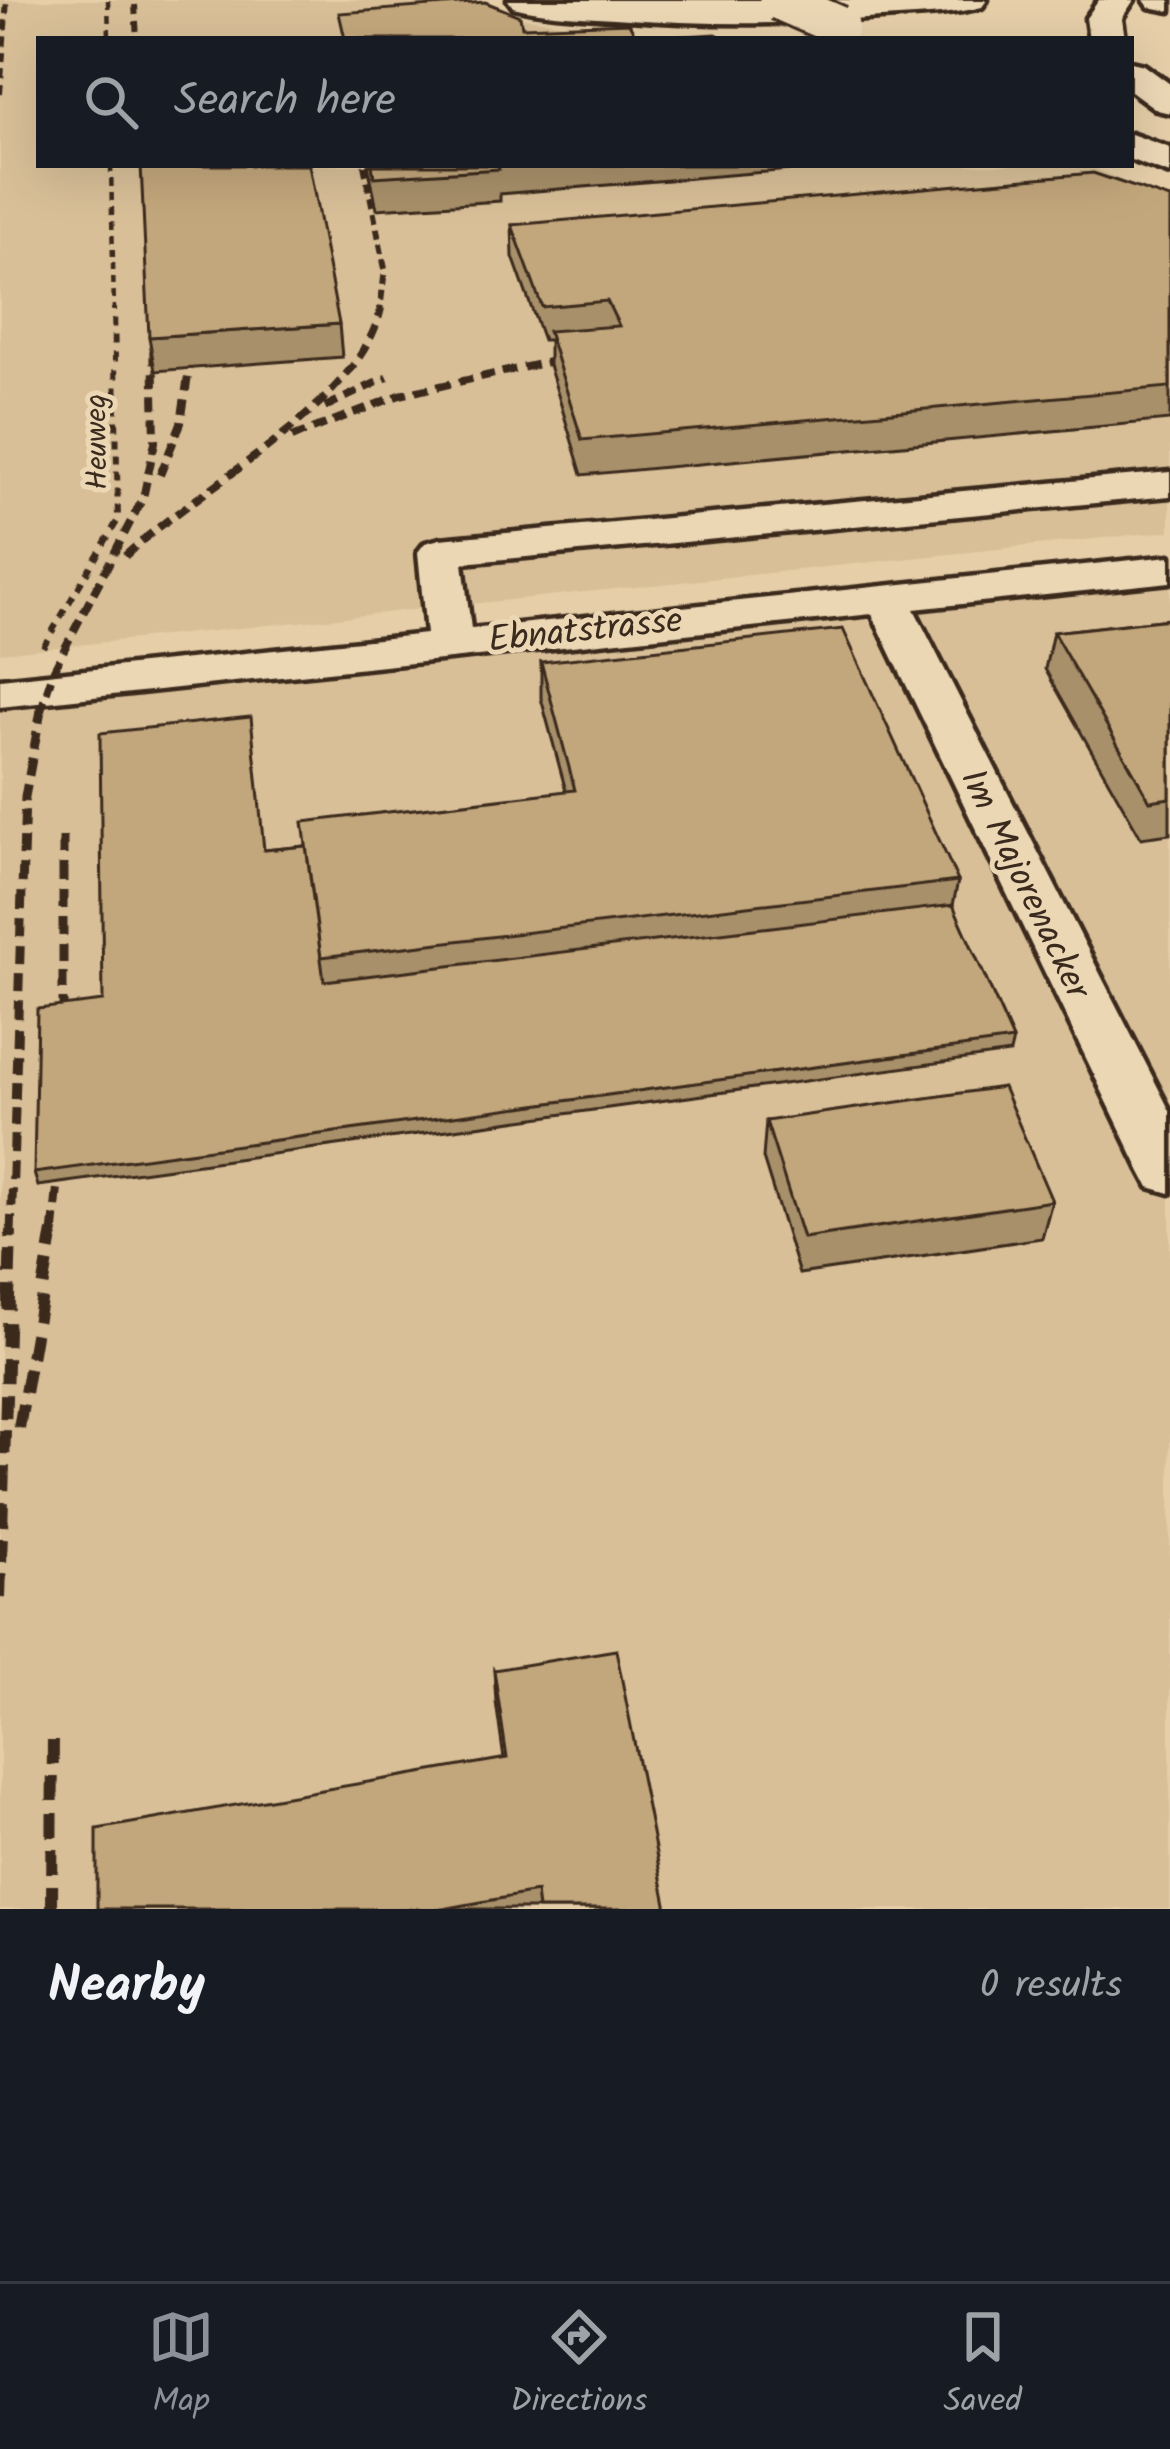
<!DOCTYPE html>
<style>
:root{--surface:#171b24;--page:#20242c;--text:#f1f3f6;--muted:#9ea1a6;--line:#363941;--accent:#8c9099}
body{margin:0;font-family:Kalam,sans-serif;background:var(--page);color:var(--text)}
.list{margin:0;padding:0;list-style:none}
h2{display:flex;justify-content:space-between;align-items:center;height:156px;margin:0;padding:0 48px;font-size:51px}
h2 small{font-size:39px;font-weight:400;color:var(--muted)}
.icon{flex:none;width:66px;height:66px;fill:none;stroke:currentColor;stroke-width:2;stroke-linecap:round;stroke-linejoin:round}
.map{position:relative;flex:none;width:1170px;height:1909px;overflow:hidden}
.search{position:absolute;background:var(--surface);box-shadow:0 12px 48px #0002;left:36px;right:36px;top:36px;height:132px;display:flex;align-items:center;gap:30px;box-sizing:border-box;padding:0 42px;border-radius:0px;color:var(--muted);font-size:45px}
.sheet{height:372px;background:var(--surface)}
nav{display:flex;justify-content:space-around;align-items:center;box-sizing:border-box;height:168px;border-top:3px solid var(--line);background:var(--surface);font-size:33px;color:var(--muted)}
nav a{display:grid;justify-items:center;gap:6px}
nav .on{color:var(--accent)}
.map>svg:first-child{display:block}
.built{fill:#d8bf98}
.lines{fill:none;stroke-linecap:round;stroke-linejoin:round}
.minor-casing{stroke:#3b2a1e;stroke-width:9}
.major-casing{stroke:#3b2a1e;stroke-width:9}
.highway-casing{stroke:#3b2a1e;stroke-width:9}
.path-far1{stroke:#3b2a1e;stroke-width:4.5;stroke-dasharray:8 6;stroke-linecap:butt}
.path{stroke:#3b2a1e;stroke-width:6;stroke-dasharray:9 8;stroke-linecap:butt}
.minor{fill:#ecd7b5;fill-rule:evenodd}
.major{fill:#ecd7b5;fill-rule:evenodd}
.highway{fill:#ecd7b5;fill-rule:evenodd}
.rail-far3{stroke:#3b2a1e;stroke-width:6;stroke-dasharray:10 6;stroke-linecap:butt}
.rail-far2{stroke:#3b2a1e;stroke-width:8;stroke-dasharray:14 8;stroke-linecap:butt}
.rail-far1{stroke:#3b2a1e;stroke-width:9;stroke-dasharray:18 9;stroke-linecap:butt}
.rail{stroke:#3b2a1e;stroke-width:12;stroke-dasharray:24 12;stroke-linecap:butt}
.highway-bridge-casing{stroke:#3b2a1e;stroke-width:45;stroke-linecap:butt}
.highway-bridge{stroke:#ecd7b5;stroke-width:39}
.wall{fill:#a8906b;stroke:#3b2a1e;stroke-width:3}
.building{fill:#c3a77c;stroke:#3b2a1e;stroke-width:3}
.labels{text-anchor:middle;stroke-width:10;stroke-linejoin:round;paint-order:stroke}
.far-street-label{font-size:30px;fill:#3b2a1e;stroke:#ecd7b5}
.street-label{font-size:36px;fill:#3b2a1e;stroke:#ecd7b5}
</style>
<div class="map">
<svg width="1170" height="1909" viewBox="0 0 1170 1909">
<rect width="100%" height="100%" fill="#e5cea8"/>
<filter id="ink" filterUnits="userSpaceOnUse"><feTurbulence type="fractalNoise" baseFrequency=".00833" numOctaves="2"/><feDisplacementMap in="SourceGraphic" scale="24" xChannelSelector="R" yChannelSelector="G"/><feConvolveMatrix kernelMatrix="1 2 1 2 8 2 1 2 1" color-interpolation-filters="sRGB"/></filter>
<g filter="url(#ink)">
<path class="built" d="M0 0H408L626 33 761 39H39V165H1087L1170 202V531L0 653Z
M1170 566V1909H0V690Z"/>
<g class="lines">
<g class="minor-casing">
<path id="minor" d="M1170 472V496L463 563 471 629 1170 556V582L914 609 1170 1111V1193L1149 1187 1140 1170 872 614 0 707V679L426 634 418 552 425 543 440 539Z"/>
</g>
<g class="major-casing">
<path id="major" d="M1144 0H1170V11L1149 7Z"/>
</g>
<g class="highway-casing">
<path id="highway" d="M508 0H987L982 7C950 15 915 16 881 18 792 25 703 25 614 18 580 16 545 15 513 7Z
M1099 0H1134L1122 18 1125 39H1089L1086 18Z
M1131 62 1144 65 1170 84V113L1157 110 1131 91Z
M1131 134 1170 148V174L1131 160Z"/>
</g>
<path class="path-far1" d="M108 0 109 39
M111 165 114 311"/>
<path class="path" d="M43 647 118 520 114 308"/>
<use href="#minor" class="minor"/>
<use href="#major" class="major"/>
<use href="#highway" class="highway"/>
<path class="rail-far3" d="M135 5 137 39
M0 94 7 0
M364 165 385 269 380 311"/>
<path class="rail-far2" d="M325 407 388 377
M292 437 400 395 580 355
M160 475 181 423 189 369
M125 556C197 487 360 407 381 308
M40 713 54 669 143 498 155 442 153 336"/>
<path class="rail-far1" d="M63 837V1020
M11 1234 25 797 41 710
M53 1234 58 1183"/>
<path class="rail" d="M19 1428 53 1231
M0 1598 11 1231
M52 1909 53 1730"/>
<g class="highway-bridge-casing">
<path id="highway-bridge" d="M779 0 839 26"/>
</g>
<use href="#highway-bridge" class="highway-bridge"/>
</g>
<path class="wall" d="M368 165H851L500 194V201L377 209Z
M1170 199V420L582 475 549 365V340H543L513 257 512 225Z
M339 324 342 357 155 371 149 337Z
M1170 619V834L1141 838 1045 669 1053 632Z
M541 662 958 881 953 905 1013 1040 1010 1053 38 1186 34 1173 103 1001 265 850 306 846 566 791 541 698Z
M766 1121 1052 1201 1042 1238 799 1274 763 1158Z
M494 1670 667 1909H97L504 1759 496 1702Z"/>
<path class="building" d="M485 2 520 16 522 27 629 23 637 39 716 34 726 39H345L339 13Z
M141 165H309L339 324 149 337Z
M372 165H498L499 169 374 177Z
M1093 173 1170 199V387L582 440 548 331 619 326 607 301 542 307 512 225Z
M1170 619V798L1150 801 1053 632Z
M843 629 958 881 321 957 303 822 575 790 541 662Z
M251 717 264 850 306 846 324 981 953 905 1013 1040 34 1173 37 1009 103 1001 100 733Z
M1003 1087 1052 1201 803 1238 766 1121Z
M616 1650 667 1909H538L536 1892 443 1909H97V1829L507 1758 494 1670Z"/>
</g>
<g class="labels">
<g class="far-street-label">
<text transform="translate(96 442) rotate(-91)" y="10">Heuweg</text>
</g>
<g class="street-label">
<text transform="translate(585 628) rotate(-6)" y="13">Ebnatstrasse</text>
<text transform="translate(1027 883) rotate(64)" y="13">Im Majorenacker</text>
</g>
</g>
</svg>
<div class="search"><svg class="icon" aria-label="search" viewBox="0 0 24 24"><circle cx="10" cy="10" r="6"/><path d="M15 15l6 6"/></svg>Search here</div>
</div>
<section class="sheet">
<h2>Nearby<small>0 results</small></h2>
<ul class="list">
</ul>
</section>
<nav>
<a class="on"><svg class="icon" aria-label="map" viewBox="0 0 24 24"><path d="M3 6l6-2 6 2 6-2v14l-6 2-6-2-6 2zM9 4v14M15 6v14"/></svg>Map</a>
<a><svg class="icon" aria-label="directions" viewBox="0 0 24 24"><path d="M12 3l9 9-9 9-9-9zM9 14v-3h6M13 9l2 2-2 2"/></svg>Directions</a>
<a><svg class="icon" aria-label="saved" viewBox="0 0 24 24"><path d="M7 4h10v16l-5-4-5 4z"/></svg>Saved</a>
</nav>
